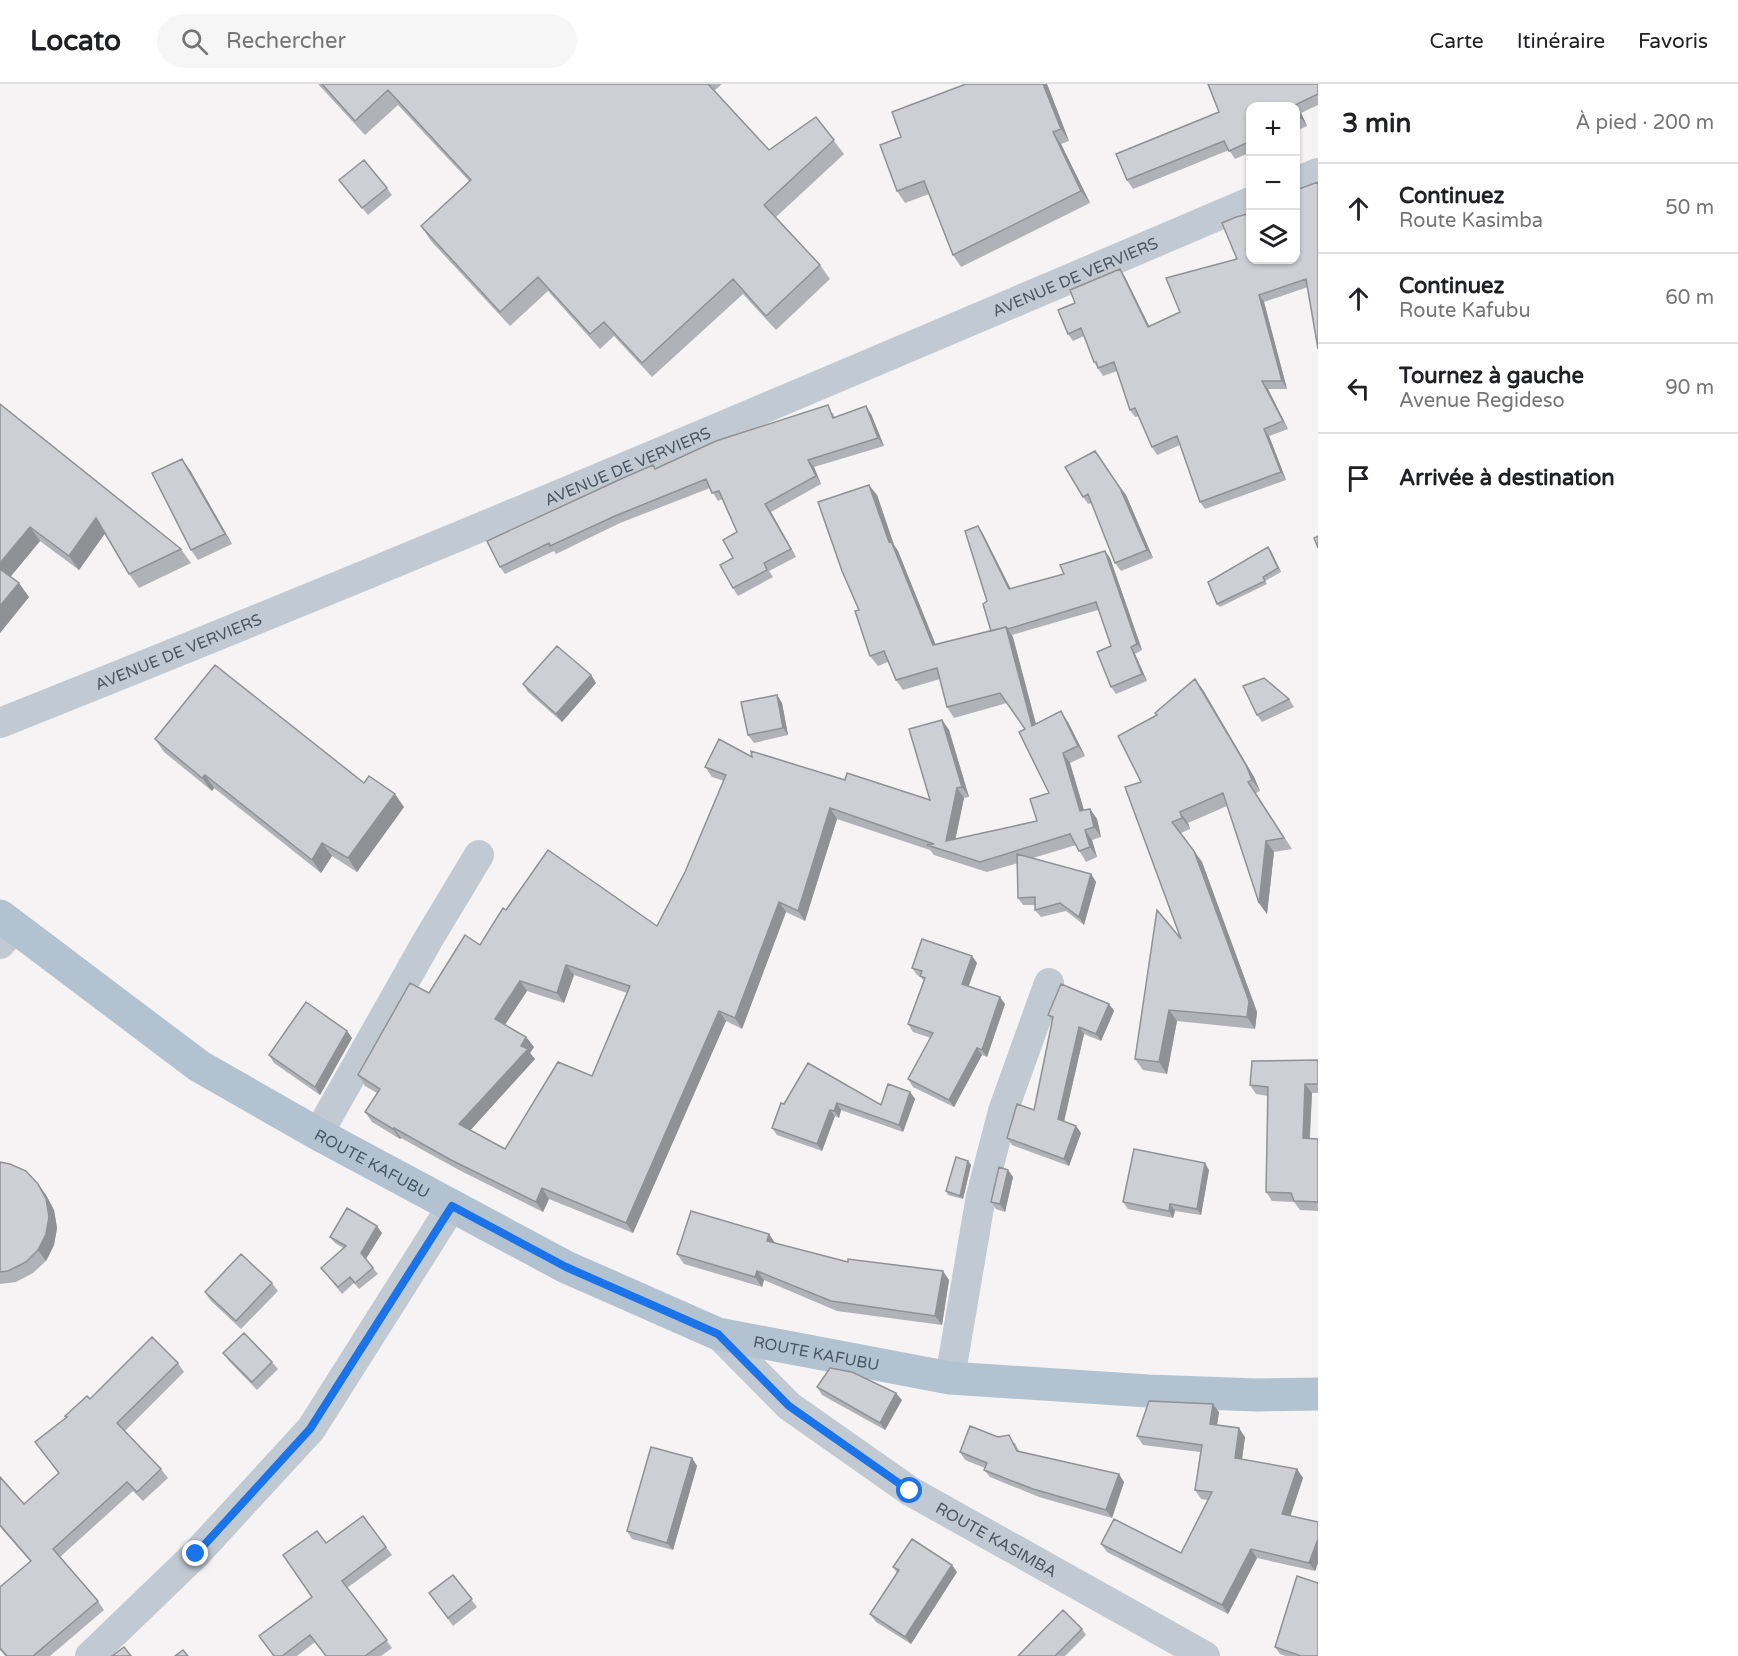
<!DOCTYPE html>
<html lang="fr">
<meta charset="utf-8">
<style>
:root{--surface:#fff;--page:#f6f6f6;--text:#202124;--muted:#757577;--line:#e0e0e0}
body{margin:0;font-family:"Varela Round",sans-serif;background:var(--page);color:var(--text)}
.controls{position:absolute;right:18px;top:18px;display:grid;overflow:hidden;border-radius:12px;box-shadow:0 2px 4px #0004}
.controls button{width:54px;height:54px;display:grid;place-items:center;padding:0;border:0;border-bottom:2px solid var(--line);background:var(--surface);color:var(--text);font:30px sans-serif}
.stop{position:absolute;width:18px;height:18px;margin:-14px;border:4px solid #1a73e8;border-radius:50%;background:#fff}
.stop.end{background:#1a73e8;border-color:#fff;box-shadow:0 2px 6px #0008}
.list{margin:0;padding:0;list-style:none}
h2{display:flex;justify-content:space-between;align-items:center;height:78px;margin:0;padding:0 24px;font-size:26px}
h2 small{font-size:20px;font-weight:400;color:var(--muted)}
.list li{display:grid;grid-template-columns:39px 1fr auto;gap:18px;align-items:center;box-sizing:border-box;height:90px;padding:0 24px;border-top:2px solid var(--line)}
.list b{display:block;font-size:22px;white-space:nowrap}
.list p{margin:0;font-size:20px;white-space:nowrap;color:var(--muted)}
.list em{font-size:20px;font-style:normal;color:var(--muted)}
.icon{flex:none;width:33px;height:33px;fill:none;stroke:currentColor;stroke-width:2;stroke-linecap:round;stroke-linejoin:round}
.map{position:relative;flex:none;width:1318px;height:1572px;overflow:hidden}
header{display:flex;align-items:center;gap:36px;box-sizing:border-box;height:84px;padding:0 30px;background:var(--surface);border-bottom:2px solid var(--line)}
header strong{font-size:28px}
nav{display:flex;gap:33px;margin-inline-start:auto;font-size:21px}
.search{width:420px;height:54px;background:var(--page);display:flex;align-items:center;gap:15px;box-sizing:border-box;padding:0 21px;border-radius:33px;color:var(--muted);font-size:22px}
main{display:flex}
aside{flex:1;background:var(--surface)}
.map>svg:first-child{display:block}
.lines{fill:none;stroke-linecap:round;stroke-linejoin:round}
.minor{stroke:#c1cad2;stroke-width:30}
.major{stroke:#b3c2d1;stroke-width:33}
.wall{fill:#b0b2b7;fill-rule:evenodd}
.shaded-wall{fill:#909195}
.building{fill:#cdcfd5;stroke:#909195;stroke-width:1.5;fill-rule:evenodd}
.route{stroke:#1a73e8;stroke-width:8}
.labels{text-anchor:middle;stroke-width:4.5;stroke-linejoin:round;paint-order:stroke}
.street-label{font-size:16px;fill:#4a5661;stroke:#fff}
</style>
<header>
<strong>Locato</strong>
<div class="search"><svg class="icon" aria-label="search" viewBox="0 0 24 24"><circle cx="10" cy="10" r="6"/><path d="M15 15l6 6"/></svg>Rechercher</div>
<nav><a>Carte</a><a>Itinéraire</a><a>Favoris</a></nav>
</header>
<main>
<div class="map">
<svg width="1318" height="1572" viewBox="0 0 1318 1572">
<rect width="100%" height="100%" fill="#f5f3f3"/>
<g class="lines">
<g class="minor">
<path d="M1296 98 1318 89"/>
<path id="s1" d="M0 639C420 472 835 295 1250 118"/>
<path d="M0 860 15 843"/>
<path d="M318 1050 429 854 479 771"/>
<path id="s2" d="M718 1250 789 1322 910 1407 1205 1572"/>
<path d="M950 1294 981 1112 1003 1027 1049 899"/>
<path d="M90 1572 196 1470 311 1345 452 1122"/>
</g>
<path class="major" id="s3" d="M0 832 199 982 318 1050 566 1183 718 1250 950 1294 1148 1307 1257 1311 1318 1310"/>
</g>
<path class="wall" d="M318 0H722L714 7 769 66 816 33 844 70 776 133 820 181 830 195 776 246 743 210 652 293 614 252 600 265 548 207 510 242 431 157 421 142 469 97 398 21 365 51Z
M1047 0 1069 57 1061 60 1090 119 961 183 953 171 929 110 905 119 897 107Z
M1208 0H1318V21L1301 29 1307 42 1296 47V22H1251V68L1235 75 1229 66 1133 105 1127 96 1116 70 1219 28Z
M339 96 387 104 392 111 368 131Z
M1296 116 1308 203 1264 218 1287 305H1268L1288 345 1269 352 1286 396 1205 425 1200 418 1180 361 1157 371 1152 363 1139 332 1135 333 1130 326 1117 287 1103 292 1094 278 1084 252 1073 257 1068 250 1075 219 1120 185 1125 193 1149 242 1180 228Z
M0 320 181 465 191 479 139 504 129 490 105 449 79 486 40 457 10 493 29 513 0 549Z
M833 329 835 334 871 330 884 362 814 383 821 400 771 428 796 473 769 487 773 493 738 512 733 504V474L737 448 722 415 718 417 710 404 620 439 556 470 554 467 505 490 500 483 656 385Z
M1095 367 1126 411 1153 474 1121 487 1115 479 1092 419 1088 420 1083 413Z
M190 386 232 460 198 476 191 466Z
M877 411 894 461 898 467 936 561 991 547 987 517 982 448 1011 505 1064 490 1105 467 1110 474 1142 566 1135 570 1147 597 1116 610 1111 603V562L1098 526 1012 551 1036 640 1068 638 1085 672 1070 679 1084 726 1090 725 1097 735 1101 753 1092 756 1097 773 1086 778 1076 761 1033 774 1091 790 1096 798 1084 841 1066 827 1041 833 1035 826V821H1023L1018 814V779L987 788 934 771 930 766 837 735 805 837 786 828 742 945 726 937 633 1149 549 1115 543 1128 459 1086 401 1054 400 1055 372 1038 365 1028 377 1009 365 1002 358 991 429 909 480 861 506 826 657 842 685 788 724 697 712 693 705 683 752 673 930 716 942 636 949 646 969 713 964 714 955 755 1037 737 1049 709 1025 645 1007 619 954 634 947 623 940 595 903 606 896 596 888 578 878 582 870 572 859 526ZM574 891 627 909 592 992 505 1065 470 1046 535 975 530 969 534 963 526 953 505 941 527 907 564 919Z
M1271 467 1281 488 1265 497 1267 500 1220 523 1217 520Z
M591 591 596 599 562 638 528 608 523 600Z
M1195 595 1203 606 1254 693 1260 707 1256 709 1292 765 1274 768 1267 830 1259 819 1227 722 1188 739 1190 745 1181 749 1202 778 1257 928 1255 945 1177 937 1167 990 1143 986 1135 975 1181 855 1157 631Z
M777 611 782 619 788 651 754 659 748 651Z
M1289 615 1294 623 1262 638 1257 631Z
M155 655 364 699 404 723 357 788 332 772 321 789 214 704 212 707 164 668Z
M972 872 977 879 968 902 1005 920 987 973 982 971 954 1023 913 1003 908 995 931 954 913 948 908 940 924 897 920 892 917 891 912 884Z
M1109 920 1114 927 1101 957 1084 950 1064 1037 1076 1042 1081 1049 1069 1082 1012 1061 1007 1054 1034 1026 1052 937 1048 931Z
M347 947 352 954 320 1011 274 979 269 971Z
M1318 976V1009H1312L1310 1055H1318V1127L1300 1126 1294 1118 1272 1117 1266 1108 1268 1012 1256 1010 1250 1001Z
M808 979 881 1021 910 1008 915 1015 903 1048 841 1026 839 1034 835 1032 822 1067 777 1051 772 1044 784 1020Z
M968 1077 971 1081 963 1115 948 1111 946 1107Z
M0 1078 38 1100 46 1111 54 1126 57 1144 54 1161 46 1177 33 1189 16 1198 0 1200Z
M1008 1086 1013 1093 1005 1128 996 1125 991 1118Z
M1209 1086 1201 1131 1175 1127 1173 1134 1128 1125 1123 1118Z
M382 1149 366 1175 378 1190 359 1205 354 1199 342 1210 321 1184 343 1164 335 1159 330 1153Z
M769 1150 775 1159 848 1178 949 1196 942 1241 837 1227 764 1196 762 1203 684 1180 677 1170Z
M272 1199 278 1207 241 1245 210 1216 205 1208Z
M223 1269 272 1278 278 1285 257 1306 229 1277Z
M178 1279 184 1288 125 1347 161 1385 168 1394 143 1417 133 1407 60 1473 98 1517 104 1526 50 1572H5L0 1566V1503L30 1477 0 1443V1393L24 1420 59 1389 35 1358 90 1315Z
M817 1303 902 1316 885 1346 822 1311Z
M1219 1328 1217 1341 1245 1353 1242 1375 1297 1385 1303 1394 1290 1432 1318 1438V1479L1315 1487 1257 1474 1228 1530 1107 1468 1101 1460 1181 1469 1208 1416 1201 1415 1195 1406 1200 1368 1143 1361 1137 1352Z
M998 1353 1015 1359 1019 1367 1124 1398 1112 1434 1039 1413 990 1393 984 1386 985 1384 965 1376 960 1368Z
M692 1374 697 1382 673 1466 632 1455 627 1447Z
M363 1432 392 1471 347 1504 392 1564 381 1572H326L315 1558 297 1572H274L312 1513 326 1459Z
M893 1483 957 1488 911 1560 876 1538 870 1530 897 1489Z
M453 1491 477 1523 453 1542 429 1509Z
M1082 1545 1086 1551 1065 1572H1018Z
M1275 1563 1318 1572H1286L1280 1570Z"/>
<path class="shaded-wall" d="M1043 0H1047L1069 57 1061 45Z
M1295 21 1301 29 1307 42 1301 34Z
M1053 48 1061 60 1090 119 1081 107Z
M1120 185 1125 193 1153 250 1148 243Z
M1259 211 1264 218 1287 305 1282 297Z
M1262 297 1268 305 1288 345 1283 337Z
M866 322 871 330 884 362 878 354Z
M1264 345 1269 352 1286 396 1281 388Z
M182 375 190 386 232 460 225 450Z
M808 376 814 383 821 400 816 392Z
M869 401 877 411 894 461 898 467 940 572 933 561 889 458Z
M1120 404 1126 411 1153 474 1147 466Z
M765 420 771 428 796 473 791 465Z
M96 434 106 448 79 486 69 472Z
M978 442 982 448 1014 512 1009 505Z
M30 443 40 457 7 497 0 487V479Z
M1268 463 1271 467 1281 488 1278 484Z
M1105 467 1110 474 1142 566 1137 560Z
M19 499 29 513 0 549V522Z
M1006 543 1013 553 1039 652 1032 642Z
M1131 563 1135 570 1147 597 1142 590Z
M591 591 596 599 562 638 556 630Z
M1195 595 1203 606 1254 693 1260 707 1252 696Z
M777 611 782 619 788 651 783 644Z
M1061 627 1068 638 1085 672 1078 662Z
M942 636 949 646 969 713 962 703Z
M1063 669 1070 679 1087 737 1080 727Z
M205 691 214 704 212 707 202 694Z
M957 704 964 714 953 767 946 757Z
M395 710 404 723 357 788 348 774Z
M830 724 837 735 805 837 798 827Z
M1090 725 1097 735 1101 753 1094 743Z
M1180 728 1188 739 1190 745 1182 734Z
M1085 746 1092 756 1097 773 1090 763Z
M1266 757 1274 768 1267 830 1259 819Z
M322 759 332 772 321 789 312 776Z
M1194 767 1202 778 1257 928 1255 945 1247 933Z
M1091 790 1096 798 1084 841 1079 833Z
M779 818 786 828 742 945 735 934Z
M972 872 977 879 967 907 962 900Z
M566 881 574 891 564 919 557 909Z
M520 897 527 907 502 945 495 935Z
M1000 913 1005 920 987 973 982 966Z
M1109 920 1114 927 1101 957 1096 950Z
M1169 926 1177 937 1167 990 1159 978Z
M719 927 726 937 633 1149 626 1139Z
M1079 943 1084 950 1063 1042 1058 1035Z
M347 947 352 954 320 1011 315 1003Z
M526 953 534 963 530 969 535 975 467 1050 459 1040 521 962Z
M977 964 982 971 954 1023 949 1016Z
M1305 1000 1312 1009 1309 1063 1303 1054Z
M910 1008 915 1015 903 1048 899 1041Z
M837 1019 841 1026 839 1034 834 1027Z
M830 1026 835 1032 822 1067 817 1060Z
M1076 1042 1081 1049 1069 1082 1064 1075Z
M394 1044 401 1054 400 1055 393 1045Z
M968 1077 971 1081 963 1115 960 1112Z
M1205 1079 1209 1086 1201 1131 1197 1125Z
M1008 1086 1013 1093 1005 1128 1000 1120Z
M38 1100 46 1111 54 1126 57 1144 54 1161 46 1177 38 1166Z
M542 1104 549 1115 543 1128 536 1118Z
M1170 1120 1175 1127 1173 1134 1169 1127Z
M377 1142 382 1149 365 1176 361 1169Z
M769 1150 775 1159 767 1157Z
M757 1187 764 1196 762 1203 755 1193Z
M943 1187 949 1196 942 1241 935 1232Z
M896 1309 902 1316 885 1346 880 1339Z
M1213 1320 1219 1328 1216 1348 1210 1340Z
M1239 1344 1245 1353 1241 1382 1235 1374Z
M692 1374 697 1382 673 1466 667 1459Z
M1297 1385 1303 1394 1288 1439 1282 1430Z
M1119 1390 1124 1398 1112 1434 1106 1426Z
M1318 1455V1479L1315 1487 1309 1479Z
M1251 1465 1257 1474 1228 1530 1222 1521Z
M952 1481 957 1488 911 1560 905 1553Z"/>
<path class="building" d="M322 0H708L769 66 816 33 834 56 764 121 820 181 766 232 733 195 642 279 604 238 590 250 538 193 500 228 421 142 471 96 388 6 355 37Z
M966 0H1043L1061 45 1053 48 1081 107 953 171 924 97 897 107 880 61 901 53 892 28Z
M1208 0H1318V10L1295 21 1301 34 1296 36V22H1251V57L1229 67 1224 57 1127 96 1116 70 1219 28Z
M364 76 387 104 362 124 339 96Z
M1318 98V265L1306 195 1259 211 1282 297H1262L1283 337 1264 345 1281 388 1200 418 1177 352 1152 363 1135 324 1130 326 1114 278 1098 284 1096 278H1094L1081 244 1068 250 1058 226 1075 219 1070 206 1120 185 1148 243 1180 228 1166 194 1237 175 1222 139 1236 133 1251 129V176H1296V106Z
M0 320 181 465 129 490 96 434 69 472 30 443 0 479Z
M828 321 833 334 866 322 878 354 808 376 816 392 765 420 791 465 764 479 767 486 733 504 720 481 733 474 723 456 737 448 719 407 712 409 706 395 615 432 550 462 549 459 500 483 487 457 623 394 653 381 655 385 716 357Z
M1095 367 1120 404 1147 466 1115 479 1088 410 1083 413 1065 383Z
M182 375 225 450 191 466 152 389Z
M869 401 889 458 891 457 933 561 1006 543 1032 642 1061 627 1078 662 1063 669 1080 727 1090 725 1094 743 1085 746 1090 763 1079 767 1070 750 980 778 927 761 934 760 830 724 798 827 779 818 735 934 719 927 626 1139 542 1104 536 1118 451 1076 394 1044 393 1045 365 1028 380 1005 358 991 410 899 429 909 465 851 480 861 503 824 506 826 548 766 657 842 685 788 726 691 705 683 719 655 752 673 751 667 845 696 847 689 930 716 909 645 942 636 962 703 957 704 946 757 1037 737 1030 715 1049 709 1019 648 1025 645 1000 609 947 623 937 584 896 596 884 567 870 572 855 527 859 526 842 487 818 418ZM566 881 630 902 592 992 558 978 505 1065 459 1040 528 965 521 962 526 953 495 935 520 897 557 909Z
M978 442 1009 505 1064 490 1060 481 1105 467 1137 560 1131 563 1142 590 1111 603 1097 568 1111 562 1096 518 1008 545 1006 543 991 547 983 520 987 517 965 447Z
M1318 452V464L1314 454Z
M1268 463 1278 484 1263 493 1265 497 1217 520 1208 498Z
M0 485 19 499 0 522Z
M557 562 591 591 556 630 523 600Z
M215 581 364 699 369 692 395 710 348 774 322 759 312 776 205 691 202 694 155 655Z
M1264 594 1289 615 1257 631 1243 602Z
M1195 595 1246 681 1252 696 1248 698 1284 754 1266 757 1259 819 1223 709 1180 728 1182 734 1172 738 1194 767 1249 917 1247 933 1169 926 1159 978 1135 975 1157 826 1181 855 1125 703 1141 698 1118 652 1157 631 1155 629Z
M777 611 783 644 748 651 741 618Z
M1017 770 1091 790 1079 833 1060 819 1035 826V813L1018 814Z
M922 855 972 872 962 900 1000 913 982 966 977 964 949 1016 908 995 933 949 908 940 925 894 920 892 922 887 912 884Z
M1061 900 1109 920 1096 950 1079 943 1058 1035 1076 1042 1064 1075 1007 1054 1017 1020 1034 1026 1053 933 1048 931Z
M306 918 347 947 315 1003 269 971Z
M1318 976V1000H1305L1303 1054 1318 1055V1118L1294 1117 1291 1109 1266 1108 1268 1003 1250 1001 1252 977Z
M808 979 881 1021 888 1000 910 1008 899 1041 837 1019 834 1027 830 1026 817 1060 772 1044 781 1019 784 1020Z
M1134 1065 1205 1079 1197 1125 1170 1120 1169 1127 1123 1118Z
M956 1073 968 1077 960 1112 946 1107Z
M0 1078 10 1080 26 1087 38 1100 46 1115 49 1133 46 1150 38 1166 26 1178 8 1187 0 1188Z
M999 1083 1008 1086 1000 1120 991 1118Z
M347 1124 377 1142 361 1169 373 1184 355 1199 350 1193 338 1203 321 1184 346 1162 330 1153Z
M691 1127 769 1150 767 1157 848 1178V1175L943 1187 935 1232 831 1217 757 1187 755 1193 677 1170Z
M241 1170 272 1199 236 1237 205 1208Z
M244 1249 272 1278 252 1298 223 1269Z
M152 1253 178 1279 117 1339 161 1385 137 1408 127 1398 53 1465 98 1517 33 1572H7L0 1564V1503L31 1477 0 1441V1393L24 1420 59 1389 35 1358 67 1333 65 1332 87 1312 90 1315Z
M830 1284 852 1288 896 1309 880 1339 817 1303Z
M1149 1317 1213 1320 1210 1340 1239 1344 1235 1374 1297 1385 1282 1430 1318 1438V1455L1309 1479 1251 1465 1222 1521 1101 1460 1114 1435 1181 1469 1212 1408 1195 1406 1202 1361 1137 1352Z
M970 1342 998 1353 1009 1351 1017 1367 1119 1390 1106 1426 1033 1405 984 1386 987 1379 960 1368Z
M651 1363 692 1374 667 1459 627 1447Z
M363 1432 386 1463 342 1497 387 1556 365 1572H326L310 1551 282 1572H274L259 1552 312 1513 283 1471 317 1447 326 1459Z
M912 1455 952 1481 905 1553 870 1530 899 1486 893 1483Z
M453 1491 472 1515 448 1534 429 1509Z
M1297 1492 1318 1499V1572H1301L1275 1563Z
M1063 1526 1082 1545 1055 1572H1018Z
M124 1563 131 1572H112Z
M183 1566 188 1572H175Z"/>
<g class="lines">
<path class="route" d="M196 1470 310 1345 452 1122 566 1183 718 1250 789 1322 910 1407"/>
</g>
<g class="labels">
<g class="street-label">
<text dy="6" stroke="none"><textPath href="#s1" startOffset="1164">AVENUE DE VERVIERS</textPath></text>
<text dy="6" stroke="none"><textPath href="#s1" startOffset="678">AVENUE DE VERVIERS</textPath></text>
<text dy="6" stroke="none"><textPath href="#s1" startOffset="192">AVENUE DE VERVIERS</textPath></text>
<text dy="6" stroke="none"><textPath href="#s3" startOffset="448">ROUTE KAFUBU</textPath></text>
<text dy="6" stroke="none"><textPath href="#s3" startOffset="934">ROUTE KAFUBU</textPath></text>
<text dy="6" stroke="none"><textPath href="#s2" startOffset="348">ROUTE KASIMBA</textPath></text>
</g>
</g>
</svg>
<div class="controls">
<button>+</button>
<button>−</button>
<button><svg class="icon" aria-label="layers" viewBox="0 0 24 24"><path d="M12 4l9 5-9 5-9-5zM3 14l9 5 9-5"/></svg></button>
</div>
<div class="stop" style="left:910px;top:1407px"></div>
<div class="stop end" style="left:196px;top:1470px"></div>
</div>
<aside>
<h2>3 min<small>À pied · 200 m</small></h2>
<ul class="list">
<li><svg class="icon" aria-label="ahead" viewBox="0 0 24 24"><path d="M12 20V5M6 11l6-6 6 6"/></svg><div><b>Continuez</b><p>Route Kasimba</p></div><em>50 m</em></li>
<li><svg class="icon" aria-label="ahead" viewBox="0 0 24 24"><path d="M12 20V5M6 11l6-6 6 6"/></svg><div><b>Continuez</b><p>Route Kafubu</p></div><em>60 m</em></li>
<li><svg class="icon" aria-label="left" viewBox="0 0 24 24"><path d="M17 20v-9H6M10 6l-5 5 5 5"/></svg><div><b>Tournez à gauche</b><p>Avenue Regideso</p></div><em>90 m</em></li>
<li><svg class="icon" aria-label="arrive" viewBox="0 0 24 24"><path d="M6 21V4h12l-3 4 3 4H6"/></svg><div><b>Arrivée à destination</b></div></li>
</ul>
</aside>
</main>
